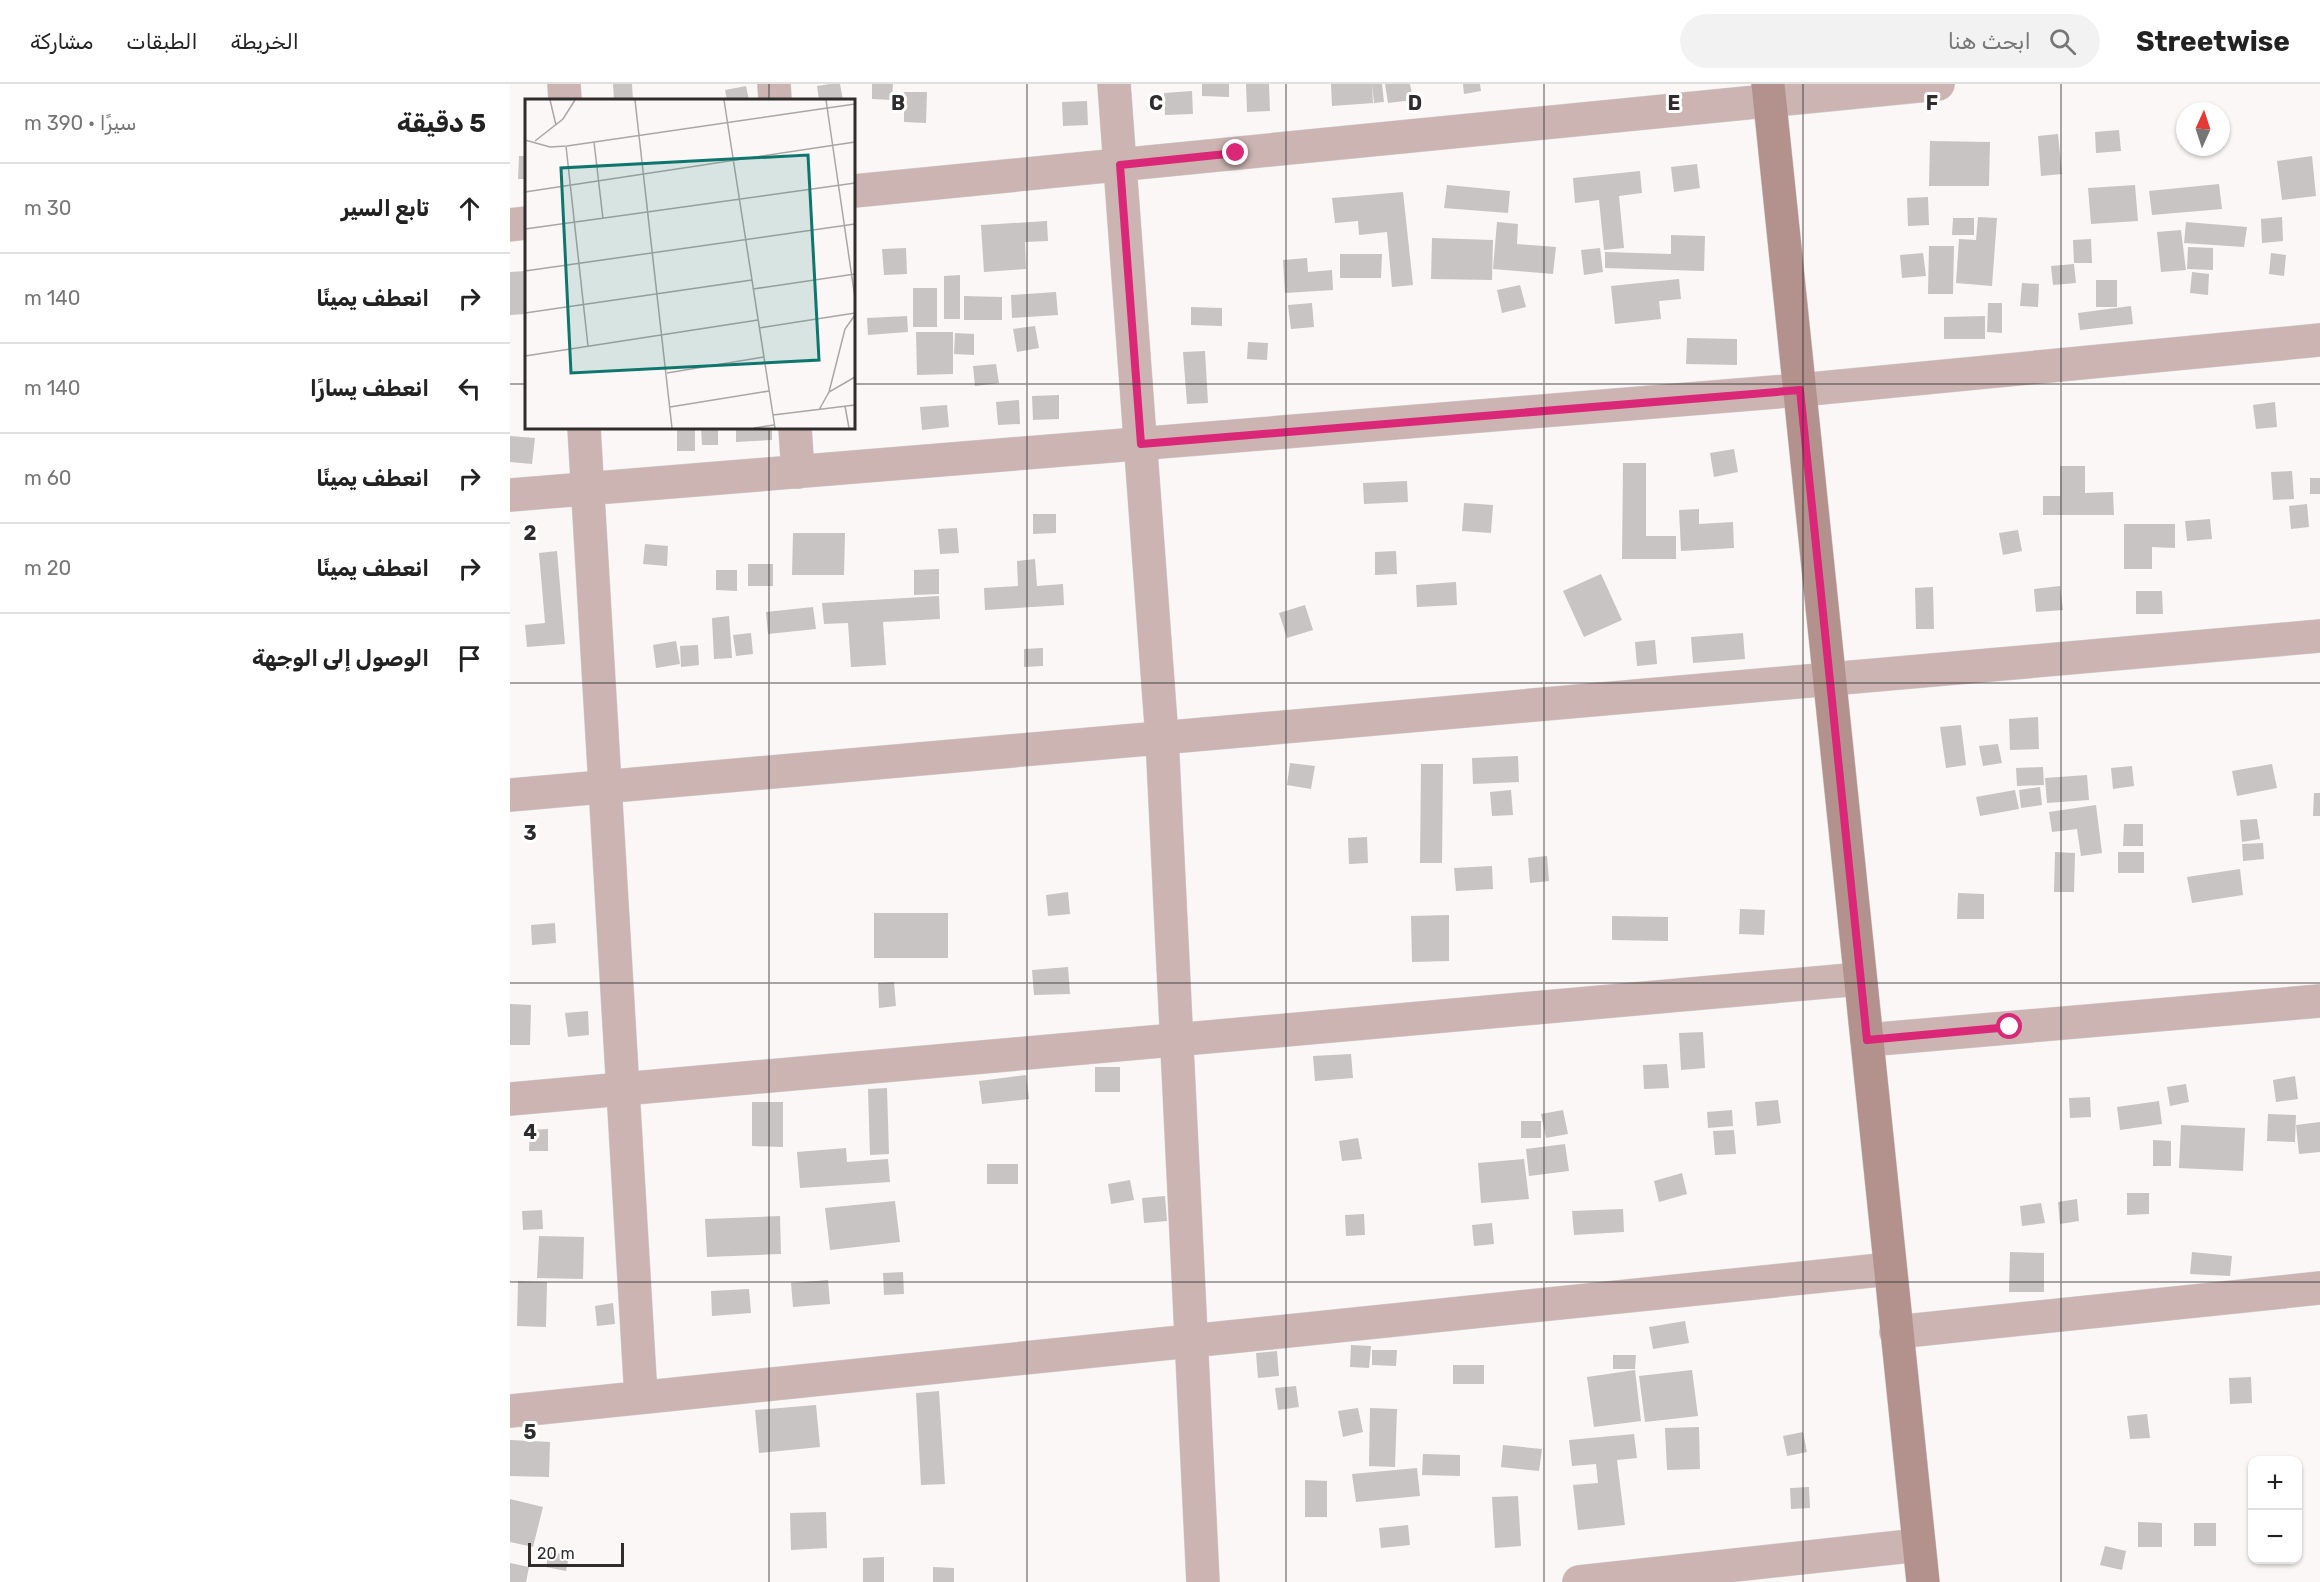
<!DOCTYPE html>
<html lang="ar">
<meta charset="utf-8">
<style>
:root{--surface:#fff;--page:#f2f2f2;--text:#222;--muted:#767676;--line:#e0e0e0}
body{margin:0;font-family:Rubik,"Noto Sans Arabic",sans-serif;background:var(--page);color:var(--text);direction:rtl}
.controls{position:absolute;right:18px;bottom:18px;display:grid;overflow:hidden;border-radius:12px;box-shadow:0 2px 4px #0004}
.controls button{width:54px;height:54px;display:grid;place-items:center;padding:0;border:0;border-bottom:2px solid var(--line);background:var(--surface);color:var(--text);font:30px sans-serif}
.compass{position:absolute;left:1666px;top:18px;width:54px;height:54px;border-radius:50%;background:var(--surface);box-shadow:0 2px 4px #0004;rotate:3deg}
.scale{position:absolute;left:18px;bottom:15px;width:96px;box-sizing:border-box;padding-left:6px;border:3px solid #2e2c2c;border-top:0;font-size:16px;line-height:21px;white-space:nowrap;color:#2e2c2c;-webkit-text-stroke:4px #fff;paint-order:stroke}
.stop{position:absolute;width:18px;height:18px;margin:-14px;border:4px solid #db2777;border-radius:50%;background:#fff}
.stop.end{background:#db2777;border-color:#fff;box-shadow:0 2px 6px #0008}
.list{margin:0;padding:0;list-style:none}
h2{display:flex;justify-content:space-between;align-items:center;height:78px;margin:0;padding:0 24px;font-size:26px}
h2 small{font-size:20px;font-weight:400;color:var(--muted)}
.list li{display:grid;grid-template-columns:39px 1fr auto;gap:18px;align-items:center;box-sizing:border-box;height:90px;padding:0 24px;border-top:2px solid var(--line)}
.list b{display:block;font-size:22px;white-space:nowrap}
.list em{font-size:20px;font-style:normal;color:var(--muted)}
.icon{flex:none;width:33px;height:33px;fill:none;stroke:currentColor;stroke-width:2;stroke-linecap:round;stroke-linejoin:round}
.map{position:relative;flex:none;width:1810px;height:1498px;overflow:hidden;direction:ltr}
header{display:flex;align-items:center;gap:36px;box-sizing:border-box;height:84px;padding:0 30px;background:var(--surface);border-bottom:2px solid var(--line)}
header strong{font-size:28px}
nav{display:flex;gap:33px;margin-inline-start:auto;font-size:21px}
.search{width:420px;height:54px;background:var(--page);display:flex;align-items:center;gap:15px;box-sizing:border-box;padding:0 21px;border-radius:33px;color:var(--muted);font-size:22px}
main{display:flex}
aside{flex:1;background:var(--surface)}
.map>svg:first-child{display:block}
.building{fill:#c7c4c3}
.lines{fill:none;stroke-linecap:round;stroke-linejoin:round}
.street-casing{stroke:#d6d2d2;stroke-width:34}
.secondary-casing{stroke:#d6d2d2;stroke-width:34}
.street{stroke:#cbb4b1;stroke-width:33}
.secondary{stroke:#b3928e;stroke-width:33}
.route{stroke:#db2777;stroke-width:8}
.grid{fill:none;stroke:#2e2c2c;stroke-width:1.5;stroke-opacity:0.55}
.inset-road{fill:none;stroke:#a9a6a6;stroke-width:1.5}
.view{fill:#0f766e;fill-opacity:0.15;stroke:#0f766e;stroke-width:3}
.inset-edge{fill:none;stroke:#2e2c2c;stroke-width:3}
.grid-label{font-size:20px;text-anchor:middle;font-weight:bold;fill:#2e2c2c;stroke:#fff;stroke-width:6;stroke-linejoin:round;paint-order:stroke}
</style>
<header>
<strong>Streetwise</strong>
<div class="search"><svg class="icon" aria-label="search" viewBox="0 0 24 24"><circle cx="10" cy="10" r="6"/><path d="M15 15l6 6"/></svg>ابحث هنا</div>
<nav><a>الخريطة</a><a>الطبقات</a><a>مشاركة</a></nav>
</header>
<main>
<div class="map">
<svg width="1810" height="1498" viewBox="0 0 1810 1498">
<rect width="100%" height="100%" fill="#fbf7f7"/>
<path class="building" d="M103 0H122L123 16H104Z
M320 0H330L333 16H309L307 2Z
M362 0H383L382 16 362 15Z
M692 0H719V13L692 12Z
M736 0H759L760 27 737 28Z
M821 0H862L863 19 822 22Z
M862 0H872L874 18 864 19Z
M875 0H900L903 16 878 19Z
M953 0H970L971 7 954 10Z
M236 2 239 16H217L215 6Z
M682 7 683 30 655 31 654 9Z
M394 8H417L416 39 394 38Z
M577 17 578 41 553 42 552 18Z
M1609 46 1611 67 1586 69 1585 48Z
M1548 50 1552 90 1531 92 1528 52Z
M1420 57 1480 58 1479 102H1419Z
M9 72H16V95H8Z
M1802 72 1806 112 1772 116 1767 77Z
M1187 80 1190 104 1164 108 1161 83Z
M1130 87 1132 109 1109 112 1114 164 1094 166 1089 116 1065 119 1063 94Z
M1709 100 1712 125 1642 131 1639 107Z
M937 101 1000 107 998 129 934 124Z
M1625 101 1628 137 1581 140 1578 104Z
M893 108 903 201 882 203 877 148 849 151 848 137 825 139 822 114Z
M1418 113 1419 141 1398 142 1397 114Z
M1468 133 1487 134 1482 202 1446 199 1449 155 1466 156Z
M1772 133 1773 157 1752 159 1751 135Z
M1443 134H1464V151H1442Z
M537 137 538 157 515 158 516 185 474 188 471 141Z
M987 138 1008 140 1007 160 1046 163 1043 190 983 185Z
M1676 138 1737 143 1734 163 1674 159Z
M1671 146 1676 186 1651 188 1647 148Z
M1161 151 1195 152 1194 187 1095 184V168L1161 170Z
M922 154 983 156 982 196 921 195Z
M1581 155 1582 179H1564L1563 156Z
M1419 162H1444L1443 210H1418Z
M1678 163 1703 164V186L1677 185Z
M396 164 397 190 374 191 372 165Z
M1090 164 1093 188 1074 191 1071 166Z
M1413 169 1416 192 1392 194 1390 171Z
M1761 169 1776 171 1774 192 1759 190Z
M830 170H872L871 194H830Z
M797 174 798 188 822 186 823 206 775 209 773 176Z
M1564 180 1566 199 1543 201 1541 182Z
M16 187V230L0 231V188Z
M1682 188 1699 190 1698 211 1680 209Z
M450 191V235H434V192Z
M1169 195 1171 215 1149 217 1151 235 1105 240 1101 202Z
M1586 196H1607V223H1586Z
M1512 199 1529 200 1528 223 1510 222Z
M1010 201 1016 223 992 229 987 206Z
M403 204H427V243H403Z
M546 208 548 231 502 234 501 211Z
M454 212 492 213V236H454Z
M802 219 804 243 781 245 778 221Z
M1478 219H1492V249L1477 248Z
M1621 222 1623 240 1570 246 1568 229Z
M681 223 712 224V242L681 241Z
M397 232 398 248 358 251 357 234Z
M1475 232V255H1434V233Z
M525 242 529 264 507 268 503 245Z
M406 248H443V290L407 291Z
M445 249 464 250V271L444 270Z
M1177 254 1227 255V281L1176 280Z
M738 258 758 259 757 276 737 275Z
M695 267 698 319 677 320 673 268Z
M486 280 489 299 465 302 463 282Z
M549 311V335L523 336 522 312Z
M509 316 510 340 488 341 486 318Z
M1765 318 1767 343 1746 345 1743 321Z
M437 321 439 343 412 346 410 323Z
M191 344H208V361H192Z
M226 344H262V356L226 358Z
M167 346H185V367H167Z
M0 352 25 354 22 380 0 378Z
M1224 365 1228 388 1204 393 1200 369Z
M1113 379H1136V452H1166V475H1112Z
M1550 382H1575V409L1603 408 1604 431H1533V412H1550Z
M1782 387 1784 415 1763 416 1761 388Z
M1800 394H1810V410H1800Z
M897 397 898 418 854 420 853 399Z
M954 419 983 421 981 449 952 447Z
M1797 420 1799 443 1781 445 1779 422Z
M1189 425V440L1223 438 1224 464 1171 467 1169 426Z
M523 430H546V449L523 450Z
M1700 435 1702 455 1677 457 1675 437Z
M1614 440H1665V464L1642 463V485H1614Z
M447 444 449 469 430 470 428 445Z
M1508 446 1512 467 1493 471 1489 449Z
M283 449H335L334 491H282Z
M135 460 158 462 157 482 133 480Z
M47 467 55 560 17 563 15 541 35 539 29 469Z
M886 467 887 490 865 491V468Z
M525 475 527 502 553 500 554 521 475 526 474 504 508 502 507 477Z
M238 480H263V502H238Z
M429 485V510L404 511V486Z
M206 486H227V507L206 506Z
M1091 490 1112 536 1074 553 1053 507Z
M946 498 947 521 907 523 906 501Z
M1550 502 1553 526 1526 528 1524 505Z
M1423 503 1424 545H1406L1405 504Z
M1626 507H1652L1653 530H1626Z
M429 512 430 535 373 538 376 581 341 583 338 539 314 540 312 519Z
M795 521 803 546 777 554 769 529Z
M303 523 306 545 258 550 256 528Z
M219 532 222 574 204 575 202 534Z
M241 549 243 570 226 572 223 551Z
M1233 549 1235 575 1183 579 1181 553Z
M1145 556 1147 580 1127 582 1125 558Z
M166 557 170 580 146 584 143 561Z
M188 561 189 581 171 583 170 562Z
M533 564V582L514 583V565Z
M1528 633 1529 665 1500 666 1499 635Z
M1451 641 1456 681 1436 684 1430 643Z
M1488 660 1492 679 1473 682 1469 662Z
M1008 672 1009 698 963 700 962 674Z
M780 679 805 682 801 705 777 701Z
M911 680H933L932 779H910Z
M1762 680 1767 704 1727 712 1722 687Z
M1622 682 1624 702 1603 705 1601 684Z
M1533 683 1534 701 1507 702 1506 684Z
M1577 691 1579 716 1537 719 1535 694Z
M1530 703 1532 721 1511 724 1509 706Z
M1001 706 1003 731 982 732 980 708Z
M1505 706 1509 725 1470 732 1466 713Z
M1804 709H1810V732H1803Z
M1586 721 1592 769 1571 772 1567 745 1542 748 1539 728Z
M1747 735 1750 755 1732 758 1730 736Z
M1614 740H1633V762H1613Z
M857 753 858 779 839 780 838 754Z
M1753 759 1754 775 1733 777 1732 760Z
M1545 768 1565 769 1564 808H1544Z
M1608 768H1634V789H1608Z
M1037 772 1039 797 1020 799 1018 774Z
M982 782 983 805 946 807 944 784Z
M1730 785 1733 811 1682 819 1677 793Z
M558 808 560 830 538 832 536 811Z
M1448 809 1474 810V835H1447Z
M1230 825 1255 826 1254 851 1229 850Z
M364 829H438V874H364Z
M939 831V877L902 878 901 832Z
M1102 832 1158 833V857L1102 856Z
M45 839 46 859 22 861 21 841Z
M558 883 560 910 524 911 522 886Z
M384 898 386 922 369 924 368 899Z
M0 920 21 921 20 961H0Z
M78 927 79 951 58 953 55 929Z
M1193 948 1195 984 1171 986 1169 949Z
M841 970 843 994 805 997 803 972Z
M1157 980 1159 1004 1134 1005 1133 981Z
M585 983H610V1008H585Z
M516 991 519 1015 472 1020 469 997Z
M1785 992 1788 1015 1766 1018 1763 996Z
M1676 1000 1679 1018 1660 1022 1657 1003Z
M377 1004 379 1070 360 1071 358 1005Z
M1580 1013 1581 1033 1560 1034 1559 1014Z
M1268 1016 1271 1039 1247 1042 1245 1018Z
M1649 1017 1652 1040 1610 1046 1607 1023Z
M242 1018H273V1063L242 1062Z
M1053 1026 1058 1050 1036 1054 1031 1030Z
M1222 1026 1223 1042 1198 1044 1197 1028Z
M1758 1030 1786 1031 1785 1058 1757 1057Z
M1011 1037H1031V1054H1011Z
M1810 1038V1068L1789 1070 1786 1041Z
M1671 1041 1735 1044 1733 1087 1669 1084Z
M38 1045V1067H19L20 1046Z
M1224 1046 1226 1070 1205 1071 1203 1047Z
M848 1054 852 1075 832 1077 829 1057Z
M1643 1056 1661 1057V1082H1643Z
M1055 1060 1059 1087 1019 1092 1016 1065Z
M336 1064 337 1078 378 1075 380 1098 290 1104 287 1068Z
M1014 1075 1019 1115 971 1119 968 1079Z
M477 1080H508V1100H477Z
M1172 1089 1177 1110 1149 1118 1144 1097Z
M620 1096 624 1116 601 1120 598 1100Z
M1617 1109H1639V1130L1617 1131Z
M655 1112 657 1137 634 1139 632 1114Z
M1567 1115 1569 1137 1550 1140 1548 1118Z
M385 1117 390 1158 320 1166 315 1124Z
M1531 1119 1535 1139 1512 1142 1510 1122Z
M1113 1125 1114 1148 1064 1151 1062 1127Z
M32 1126 33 1145 13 1146 12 1127Z
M854 1130 855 1151 836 1152 835 1131Z
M270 1132 271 1170 197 1173 195 1135Z
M982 1139 984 1160 964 1162 962 1141Z
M29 1152 74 1153 73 1195 27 1194Z
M1500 1168 1534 1169V1208H1499Z
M1682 1168 1722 1172 1720 1192 1680 1190Z
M393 1188 394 1210 374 1211 373 1189Z
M318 1196 320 1220 283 1223 281 1199Z
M8 1197 37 1198 36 1243 7 1242Z
M239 1205 241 1229 202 1232 201 1207Z
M103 1219 105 1240 87 1242 85 1222Z
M1175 1237 1179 1259 1143 1265 1139 1243Z
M841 1261 861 1262 859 1284 840 1283Z
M862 1266H887L886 1282 862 1281Z
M767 1267 769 1292 748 1294 746 1269Z
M1103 1271H1126L1125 1285H1103Z
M943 1281H974V1300H943Z
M1125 1286 1131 1337 1084 1343 1077 1293Z
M1182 1286 1188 1332 1135 1338 1129 1292Z
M1741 1293 1742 1319 1720 1320 1719 1294Z
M786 1302 789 1323 768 1326 765 1304Z
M429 1307 435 1400 411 1401 406 1309Z
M306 1321 310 1363 249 1369 245 1326Z
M848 1324 853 1348 833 1353 828 1327Z
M860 1324 887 1325 885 1383 859 1382Z
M1637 1330 1640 1354 1620 1355 1617 1332Z
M1189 1343 1190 1385 1157 1386 1155 1344Z
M1293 1348 1297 1368 1277 1372 1273 1352Z
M1124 1350 1127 1374 1107 1376 1115 1441 1068 1446 1063 1401 1088 1399 1086 1380 1062 1382 1059 1356Z
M0 1356 40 1358 39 1393 0 1392Z
M993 1361 1032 1365 1029 1387 991 1383Z
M913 1370 950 1371V1392L912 1391Z
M907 1384 910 1412 846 1418 842 1390Z
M795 1396 817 1397V1433H795Z
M1299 1403 1300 1424 1281 1425 1280 1404Z
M1008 1412 1011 1462 985 1464 982 1413Z
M0 1415 33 1423 23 1463 0 1458Z
M316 1428 317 1464 281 1466 280 1429Z
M1628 1438 1652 1439V1463H1628Z
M1684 1439H1706V1462H1684Z
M898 1441 900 1461 871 1464 869 1444Z
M1595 1462 1616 1467 1612 1486 1590 1481Z
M39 1467 59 1472 56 1487 36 1483Z
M374 1473V1498H353V1474Z
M0 1479 19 1483 16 1498H0Z
M423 1483 444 1484V1498H423Z"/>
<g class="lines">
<g class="street-casing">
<path id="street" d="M54 0 55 16
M264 0 265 16
M604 0 652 654 693 1498
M344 107 1428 0
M0 141 16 139
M74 344 131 1313
M285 344 288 388
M0 411 1290 306 1810 256
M0 711 1810 552
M1357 956 1810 917
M0 1015 1350 895
M1386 1248 1810 1204
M0 1327 1380 1185
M1069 1498 1409 1461"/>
</g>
<g class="secondary-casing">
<path id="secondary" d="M1258 0 1413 1498"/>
</g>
<use href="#street" class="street"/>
<use href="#secondary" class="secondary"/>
</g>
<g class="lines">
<path class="route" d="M726 69 610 81 631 360 1290 306 1357 956 1500 943"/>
</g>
<path class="grid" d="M259 0V16M517 0V1498M776 0V1498M1034 0V1498M1293 0V1498M1551 0V1498M0 300H16M344 300H1810M259 344V1498M0 599H1810M0 899H1810M0 1198H1810"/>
<g transform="translate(15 15)">
<rect width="330" height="330" fill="#fbf7f7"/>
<path class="inset-road" d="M25 1 31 26M110 1 147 329M199 1 250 329M301 1 330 199M0 41 25 48 42 47 330 5M10 42 38 20 50 1M69 43 78 120M41 47 63 247M0 93 330 43M0 130 330 84M0 172 330 125M228 190 330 175M0 214 227 181M234 229 330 214M0 257 233 221M142 274 239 258M304 293 320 230 330 216M320 307 324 329M145 308 244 292M294 311 304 293 330 278M248 316 330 306M229 329 249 326"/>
<path class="view" d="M283 56 294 261 46 274 36 69Z"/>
<rect width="330" height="330" class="inset-edge"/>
</g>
<g class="grid-label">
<text x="388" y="26">B</text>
<text x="646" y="26">C</text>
<text x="905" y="26">D</text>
<text x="1164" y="26">E</text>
<text x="1422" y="26">F</text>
<text x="20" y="456">2</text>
<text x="20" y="756">3</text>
<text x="20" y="1055">4</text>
<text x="20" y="1355">5</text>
</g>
</svg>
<div class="controls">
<button>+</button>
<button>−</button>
</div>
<svg class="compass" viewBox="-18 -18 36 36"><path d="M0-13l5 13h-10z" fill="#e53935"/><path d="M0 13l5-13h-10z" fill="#767676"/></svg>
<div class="scale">20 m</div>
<div class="stop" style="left:1500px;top:943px"></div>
<div class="stop end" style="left:726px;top:69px"></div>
</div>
<aside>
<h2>5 دقيقة<small>سيرًا · 390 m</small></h2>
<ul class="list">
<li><svg class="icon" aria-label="ahead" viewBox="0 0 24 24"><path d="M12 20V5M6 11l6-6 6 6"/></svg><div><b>تابع السير</b></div><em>30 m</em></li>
<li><svg class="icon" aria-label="right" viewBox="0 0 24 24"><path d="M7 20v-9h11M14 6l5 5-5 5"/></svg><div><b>انعطف يمينًا</b></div><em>140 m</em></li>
<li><svg class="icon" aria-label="left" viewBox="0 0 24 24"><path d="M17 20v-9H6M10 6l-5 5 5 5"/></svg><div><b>انعطف يسارًا</b></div><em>140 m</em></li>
<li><svg class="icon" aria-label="right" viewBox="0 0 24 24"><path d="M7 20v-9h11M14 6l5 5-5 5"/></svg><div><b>انعطف يمينًا</b></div><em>60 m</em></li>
<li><svg class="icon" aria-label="right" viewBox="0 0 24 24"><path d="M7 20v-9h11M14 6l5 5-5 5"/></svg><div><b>انعطف يمينًا</b></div><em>20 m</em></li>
<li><svg class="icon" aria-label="arrive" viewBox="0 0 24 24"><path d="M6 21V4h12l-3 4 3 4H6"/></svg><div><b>الوصول إلى الوجهة</b></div></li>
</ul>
</aside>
</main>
